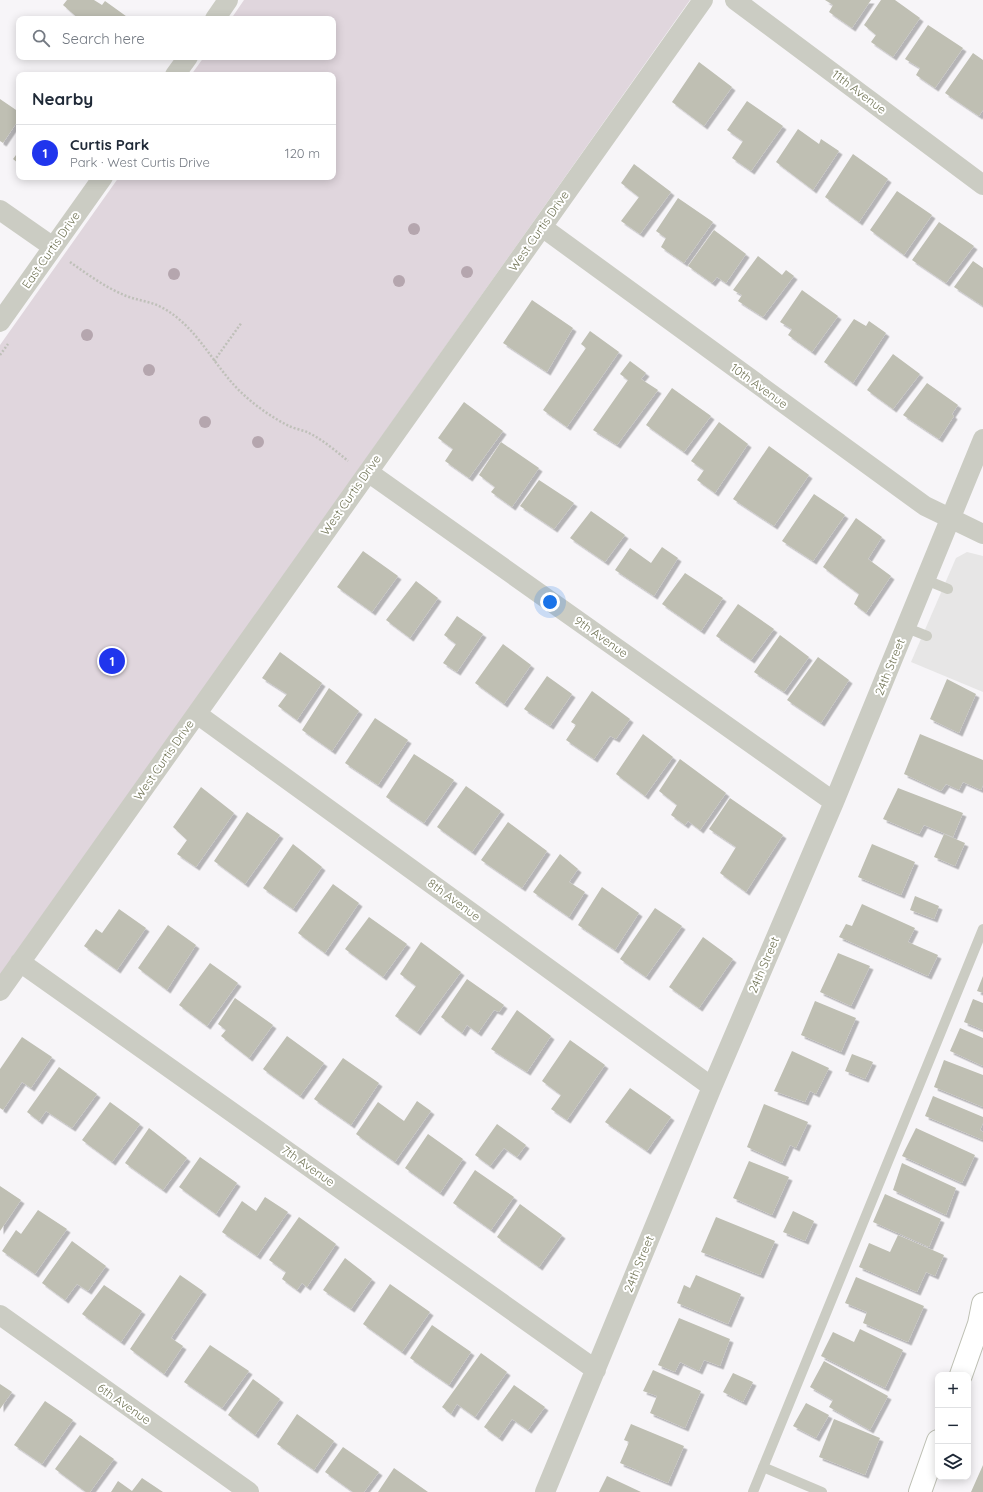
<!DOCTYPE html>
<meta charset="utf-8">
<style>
:root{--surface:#fff;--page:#f2f2f3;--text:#1f2937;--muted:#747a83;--line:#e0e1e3;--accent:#2035ed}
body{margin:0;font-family:Quicksand,sans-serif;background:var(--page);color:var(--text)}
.controls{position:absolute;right:12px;bottom:12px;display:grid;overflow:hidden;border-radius:8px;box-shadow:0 2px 10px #0003}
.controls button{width:36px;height:36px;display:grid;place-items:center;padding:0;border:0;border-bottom:1px solid var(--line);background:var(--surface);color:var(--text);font:20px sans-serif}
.you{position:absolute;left:550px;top:602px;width:14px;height:14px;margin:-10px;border:3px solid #fff;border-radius:50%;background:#1a73e8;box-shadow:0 0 0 6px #1a73e833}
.badge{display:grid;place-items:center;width:26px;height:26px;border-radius:50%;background:var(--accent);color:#fff;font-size:13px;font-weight:700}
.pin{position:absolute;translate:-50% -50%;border:2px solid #fff;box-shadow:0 1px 4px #0006}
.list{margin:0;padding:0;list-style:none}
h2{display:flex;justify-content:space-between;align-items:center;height:52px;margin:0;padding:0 16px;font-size:17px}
h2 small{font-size:13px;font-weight:400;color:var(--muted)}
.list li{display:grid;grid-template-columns:26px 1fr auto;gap:12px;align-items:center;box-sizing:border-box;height:56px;padding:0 16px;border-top:1px solid var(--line)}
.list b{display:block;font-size:15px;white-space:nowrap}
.list p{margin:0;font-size:13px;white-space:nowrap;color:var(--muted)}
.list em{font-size:13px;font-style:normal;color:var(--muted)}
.icon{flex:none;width:22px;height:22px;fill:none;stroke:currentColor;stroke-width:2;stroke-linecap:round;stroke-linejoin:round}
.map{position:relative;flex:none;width:983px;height:1492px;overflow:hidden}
.search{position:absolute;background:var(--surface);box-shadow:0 2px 10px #0003;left:16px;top:16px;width:320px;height:44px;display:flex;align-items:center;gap:10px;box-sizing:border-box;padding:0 14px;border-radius:8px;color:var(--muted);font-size:15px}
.panel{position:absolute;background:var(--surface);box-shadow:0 2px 10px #0003;left:16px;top:72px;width:320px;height:108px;border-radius:8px}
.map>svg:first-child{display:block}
.built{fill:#e7e6e6}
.green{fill:#e0d6dd}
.building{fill:#bfbfb3;filter:url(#shadow)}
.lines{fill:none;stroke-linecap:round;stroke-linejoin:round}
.secondary-casing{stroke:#bdbfb3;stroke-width:24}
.path{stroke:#bfc0b9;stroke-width:2.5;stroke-dasharray:2 2;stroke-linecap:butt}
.lane{stroke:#cbccc3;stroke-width:10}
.street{stroke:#cbccc3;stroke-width:20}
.secondary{stroke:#fff;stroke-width:22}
.tree{fill:#b5a6ae}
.labels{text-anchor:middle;stroke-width:4;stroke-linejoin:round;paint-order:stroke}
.street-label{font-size:12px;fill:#737658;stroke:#fff}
</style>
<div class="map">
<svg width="983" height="1492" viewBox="0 0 983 1492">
<defs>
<filter id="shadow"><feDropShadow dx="3.5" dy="3.5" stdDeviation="0" flood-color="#0004"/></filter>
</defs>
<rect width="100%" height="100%" fill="#f7f5f8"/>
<path class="built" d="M967 552 983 556V692L911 662 956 558Z"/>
<path class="green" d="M244 0H690L0 977V345L119 177H333V75H191L204 57H333V19H231Z"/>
<path class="building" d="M67 0H94L102 5 105 1 130 19H79L63 5Z
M825 0H871L852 28 829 12 833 5Z
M881 0H895L920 18 893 57 871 42 876 35 864 25Z
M928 25 963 48 935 88 916 75 920 68 905 59Z
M973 53 983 60V110L979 116 945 93Z
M699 62 732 87 704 126 672 102Z
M0 99 19 112V119L3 143 0 141Z
M747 101 783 126 751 171 732 158 743 141 727 130Z
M798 129 819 144 821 139 839 151 813 190 776 162Z
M19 151V164L13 159Z
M853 154 888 179 859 222 825 197Z
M634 164 671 192 640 234 621 221 639 197 621 183Z
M897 191 932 215 904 255 870 230Z
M678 198 713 222 684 263 661 247 666 238 656 231Z
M939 222 974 246 946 283 912 260Z
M714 230 746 254 726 283 717 277 712 283 688 266Z
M758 256 782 275 786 270 794 276 763 317 738 301 742 295 733 290Z
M973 261 983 268V306L954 287Z
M802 290 838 316 812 352 788 335 792 329 780 322Z
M532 300 573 328 547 372 503 343Z
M854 319 866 326 869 321 886 333 853 383 824 362Z
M590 331 619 352 567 427 543 410 586 348 581 344Z
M893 354 920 374 893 409 867 390Z
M630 361 646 373 641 379 658 390 617 445 593 430 628 380 620 374Z
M927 383 958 405 952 414 954 416 939 439 903 415Z
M672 388 711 416 684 452 646 425Z
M464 402 503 431 469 478 445 461 453 449 438 438Z
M719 422 748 444 715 493 697 480 704 470 691 461Z
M501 442 539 468 512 507 491 492 495 487 479 475Z
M769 446 809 475 774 526 733 499Z
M539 480 574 503 554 529 520 506Z
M814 494 845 515 813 561 782 541Z
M591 511 625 535 605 562 570 538Z
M856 518 882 537 868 559 891 576 866 613 854 604 859 594 823 567Z
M662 547 678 558 654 596 615 570 630 548 651 563Z
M363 551 398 576 372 612 337 587Z
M685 573 723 598 701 631 662 604Z
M416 581 438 598 410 638 386 620Z
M738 604 774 629 751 660 716 636Z
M457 616 483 634 457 672 443 663 456 644 444 635Z
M780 635 809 657 784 692 754 672Z
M503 644 531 665 504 704 475 683Z
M280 652 322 683 297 720 278 706 287 694 262 678Z
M818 657 849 680 821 723 787 700Z
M547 676 572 694 550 726 524 709Z
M947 679 976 694 959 733 930 719Z
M329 688 359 711 332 751 302 730Z
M592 691 630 719 616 739 610 736 594 759 566 740 576 725 571 722Z
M375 718 408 740 378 785 345 763Z
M643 734 673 757 645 796 616 774Z
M920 734 983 760V785L981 790 963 782 959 790 946 784 941 791 904 774Z
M414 754 454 780 424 823 386 797Z
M680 759 726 793 700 830 688 821 685 825 671 815 677 805 659 791Z
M466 786 501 811 472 852 437 827Z
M201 787 234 813 196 867 177 854 187 840 173 827Z
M898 788 963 813 953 837 924 825 919 834 883 819Z
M730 798 783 835 746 892 720 873 736 847 709 829Z
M247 812 280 835 245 884 214 861Z
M508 822 547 851 522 888 481 860Z
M944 834 965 843 955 866 934 857Z
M293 844 322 867 293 909 263 888Z
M872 844 915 862 901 895 858 877Z
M560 854 578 869 569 882 585 892 569 917 533 892Z
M333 884 359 903 325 953 298 933Z
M602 887 639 913 615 950 578 925Z
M915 896 939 906 934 919 910 910Z
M862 904 915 928 908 942 938 955 928 976 839 937 846 924 852 926Z
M655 908 682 926 646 977 620 959Z
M119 909 146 928 117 970 84 946 96 929 102 933Z
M369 917 407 944 383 977 345 949Z
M168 925 196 945 167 990 138 968Z
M703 937 733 959 699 1008 669 987Z
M421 942 461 972 417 1032 395 1016 416 986 400 974Z
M838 953 870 966 851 1006 820 992Z
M210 963 238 983 207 1026 179 1005Z
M983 976V993L977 991Z
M467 979 504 1005 499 1012 494 1010 478 1033 467 1025 462 1033 441 1017Z
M235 998 273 1025 249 1058 221 1036 226 1030 218 1024Z
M973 999 983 1003V1030L964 1022Z
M815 1001 856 1018 841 1052 801 1035Z
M517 1010 551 1036 527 1072 491 1049Z
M960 1028 983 1038V1066L950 1051Z
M287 1036 324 1063 300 1096 263 1069Z
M22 1037 52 1057 31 1088 22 1082 3 1110 0 1108V1069Z
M570 1040 605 1065 567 1120 551 1109 561 1095 542 1081Z
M792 1051 829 1068 816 1094 810 1091 805 1102 774 1091Z
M852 1054 873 1062 865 1079 845 1071Z
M343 1058 379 1083 351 1125 314 1099Z
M944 1060 983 1075V1107L934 1087Z
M59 1067 97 1094 72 1128 46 1111 39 1121 27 1112Z
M630 1088 671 1117 647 1151 605 1122Z
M933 1096 983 1117V1123L980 1130 983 1132V1140L925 1116Z
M417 1101 431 1111 395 1162 356 1134 378 1102 404 1121Z
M110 1102 140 1124 112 1162 82 1140Z
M764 1104 808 1122 796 1148 790 1145 782 1163 747 1147Z
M497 1124 526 1145 517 1157 504 1148 490 1166 475 1155Z
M149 1128 187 1158 163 1190 125 1163Z
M916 1128 975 1155 962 1183 902 1156Z
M428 1134 463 1159 440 1193 405 1168Z
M200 1157 237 1183 216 1214 179 1187Z
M749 1161 789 1177 772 1215 733 1198Z
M902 1163 956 1188 946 1215 893 1190Z
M475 1170 514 1197 491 1230 453 1203Z
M0 1186 21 1200 0 1231Z
M885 1194 941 1219 929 1247 873 1222Z
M265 1197 288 1212 257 1256 222 1232 242 1201 256 1211Z
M520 1204 562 1235 539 1267 497 1237Z
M38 1210 67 1229 35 1274 2 1251 16 1230 21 1234Z
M793 1211 814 1221 805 1241 783 1232Z
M299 1217 336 1244 307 1287 302 1283 297 1290 282 1279 286 1272 269 1260Z
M716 1217 775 1241 760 1275 701 1252Z
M898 1235 944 1255 935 1276 926 1272 917 1292 859 1267 869 1243 890 1252Z
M72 1241 106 1266 88 1291 77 1284 65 1300 42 1283Z
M345 1258 372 1279 351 1309 323 1290Z
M180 1275 203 1291 171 1338 183 1346 164 1374 130 1349Z
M696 1275 741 1294 728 1324 677 1303 684 1285 690 1288Z
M856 1277 924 1306 908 1342 863 1323 867 1312 845 1303Z
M390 1284 430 1312 402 1352 363 1324Z
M104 1285 142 1311 121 1342 82 1314Z
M679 1318 730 1339 720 1366 704 1360 699 1371 680 1362 675 1372 658 1365Z
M432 1325 471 1352 449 1385 410 1358Z
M860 1329 903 1350 885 1388 821 1356 833 1332 854 1342Z
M210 1345 249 1371 222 1408 184 1382Z
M481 1353 507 1372 475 1417 457 1404 451 1414 442 1407Z
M824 1361 888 1396 870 1430 829 1407 833 1400 810 1387Z
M653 1370 701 1391 685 1428 650 1413 657 1396 643 1391Z
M733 1373 753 1382 743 1402 723 1392Z
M253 1379 280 1399 255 1435 228 1415Z
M0 1384 12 1392 0 1409Z
M514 1385 545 1407 528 1430 512 1419 499 1438 484 1427Z
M45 1401 73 1420 42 1464 14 1445Z
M806 1403 829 1415 816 1438 793 1426Z
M297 1414 334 1441 314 1470 277 1444Z
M834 1419 880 1438 865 1475 819 1457Z
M631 1424 684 1446 668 1483 620 1463 629 1442 624 1440Z
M80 1435 114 1459 90 1492H86L55 1469Z
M343 1447 379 1472 364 1492H353L325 1472Z
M983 1465V1492H971Z
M394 1468 428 1492H378Z
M607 1476 641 1492H599Z
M142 1478 163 1492H111L118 1481 132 1491Z"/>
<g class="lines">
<g class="secondary-casing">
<path id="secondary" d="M961 1375 979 1324 983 1304
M920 1492 938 1441"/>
</g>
<path class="path" d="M70 262C87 274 105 287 124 295 135 300 148 301 159 306 198 325 213 367 244 395 257 407 273 418 289 426 295 429 303 430 309 433 323 440 336 451 348 461
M0 355 8 344
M214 361 242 322"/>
<path class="lane" d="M926 580 948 589
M907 628 927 636
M763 1467 822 1492
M753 1492 983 929"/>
<path class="street" d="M735 0 983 185
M215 19 228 0
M175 75 188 57
M0 210 53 247
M542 227 925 506 983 534
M0 322 103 177
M368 472 834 802
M197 714 712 1087
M20 962 596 1370
M0 991 703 0
M0 1315 249 1492
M545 1492 712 1087 834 802 983 439"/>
<use href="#secondary" class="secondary"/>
</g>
<g class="tree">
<circle cx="414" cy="229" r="6"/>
<circle cx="467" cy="272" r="6"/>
<circle cx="174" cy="274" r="6"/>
<circle cx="399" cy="281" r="6"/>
<circle cx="87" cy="335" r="6"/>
<circle cx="149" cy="370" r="6"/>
<circle cx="205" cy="422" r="6"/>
<circle cx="258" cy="442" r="6"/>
</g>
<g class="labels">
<g class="street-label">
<text transform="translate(859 92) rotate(37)" y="4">11th Avenue</text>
<text transform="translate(539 231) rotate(-55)" y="4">West Curtis Drive</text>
<text transform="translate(51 250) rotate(-55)" y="4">East Curtis Drive</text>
<text transform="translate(759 386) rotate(36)" y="4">10th Avenue</text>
<text transform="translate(351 495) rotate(-55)" y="4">West Curtis Drive</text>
<text transform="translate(601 637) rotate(35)" y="4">9th Avenue</text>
<text transform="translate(890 667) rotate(-68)" y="4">24th Street</text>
<text transform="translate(164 760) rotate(-55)" y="4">West Curtis Drive</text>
<text transform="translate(454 900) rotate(36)" y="4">8th Avenue</text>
<text transform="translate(764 965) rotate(-67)" y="4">24th Street</text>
<text transform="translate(308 1166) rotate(35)" y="4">7th Avenue</text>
<text transform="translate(639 1264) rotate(-68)" y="4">24th Street</text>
<text transform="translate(124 1404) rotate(35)" y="4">6th Avenue</text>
</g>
</g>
</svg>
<div class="controls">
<button>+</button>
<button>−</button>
<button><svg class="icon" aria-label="layers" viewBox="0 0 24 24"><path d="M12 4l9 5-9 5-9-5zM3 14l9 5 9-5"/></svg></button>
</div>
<div class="you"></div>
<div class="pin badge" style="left:112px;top:661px">1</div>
<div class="search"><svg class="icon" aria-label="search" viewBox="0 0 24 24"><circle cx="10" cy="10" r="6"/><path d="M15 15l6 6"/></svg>Search here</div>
<section class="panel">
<h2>Nearby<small></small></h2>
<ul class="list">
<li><span class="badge">1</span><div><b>Curtis Park</b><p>Park · West Curtis Drive</p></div><em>120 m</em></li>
</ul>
</section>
</div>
